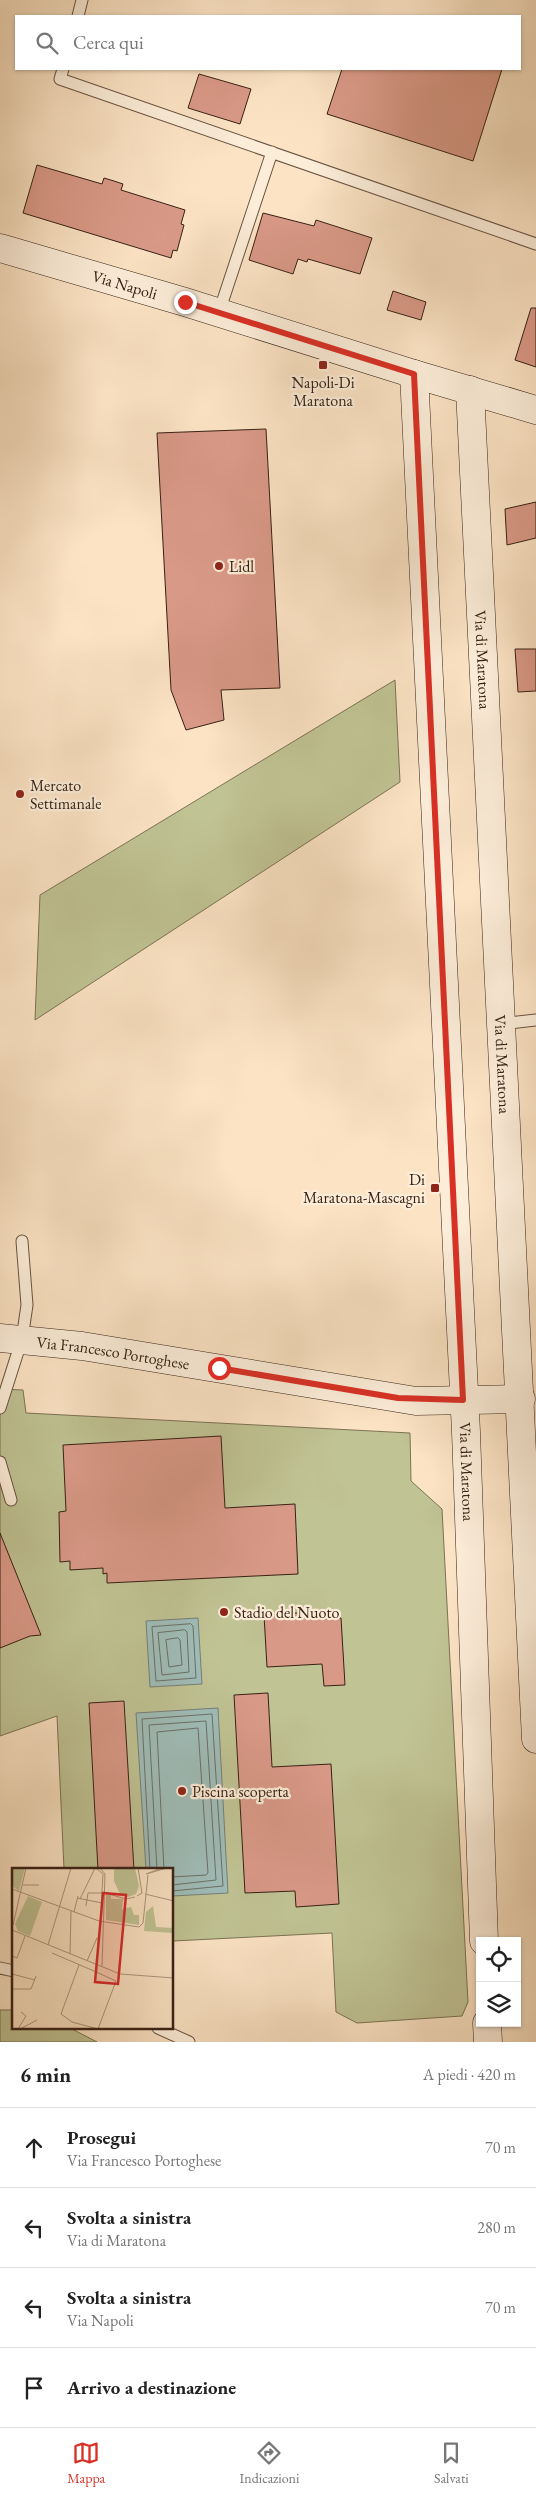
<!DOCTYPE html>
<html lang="it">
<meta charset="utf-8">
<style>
:root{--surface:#fff;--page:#f2f2f2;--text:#222;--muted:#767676;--line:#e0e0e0;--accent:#d93025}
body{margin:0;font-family:"EB Garamond",serif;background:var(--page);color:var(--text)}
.controls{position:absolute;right:15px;bottom:15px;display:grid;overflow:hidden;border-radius:0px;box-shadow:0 1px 4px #0004}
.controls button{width:45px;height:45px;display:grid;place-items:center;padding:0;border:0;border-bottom:1px solid var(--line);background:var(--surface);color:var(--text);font:25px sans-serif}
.stop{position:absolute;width:15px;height:15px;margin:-11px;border:4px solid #d93025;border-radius:50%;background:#fff}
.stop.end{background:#d93025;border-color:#fff;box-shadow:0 1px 5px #0008}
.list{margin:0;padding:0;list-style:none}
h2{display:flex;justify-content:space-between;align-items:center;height:65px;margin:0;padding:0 20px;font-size:21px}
h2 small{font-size:16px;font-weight:400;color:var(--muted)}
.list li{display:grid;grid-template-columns:32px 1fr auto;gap:15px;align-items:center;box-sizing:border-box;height:80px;padding:0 20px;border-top:1px solid var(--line)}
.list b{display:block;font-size:19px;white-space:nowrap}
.list p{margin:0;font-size:16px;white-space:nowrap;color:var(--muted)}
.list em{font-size:16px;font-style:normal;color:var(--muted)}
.icon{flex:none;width:28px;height:28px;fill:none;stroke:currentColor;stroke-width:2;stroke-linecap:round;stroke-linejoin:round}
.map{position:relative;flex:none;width:536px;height:2042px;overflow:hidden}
.search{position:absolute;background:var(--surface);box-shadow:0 1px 4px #0004;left:15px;right:15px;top:15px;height:55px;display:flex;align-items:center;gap:12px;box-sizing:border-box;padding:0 18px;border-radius:0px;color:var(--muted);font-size:19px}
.sheet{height:385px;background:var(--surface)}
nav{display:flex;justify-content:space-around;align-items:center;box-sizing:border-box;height:70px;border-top:1px solid var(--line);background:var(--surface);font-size:14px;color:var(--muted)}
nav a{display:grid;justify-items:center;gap:2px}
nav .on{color:var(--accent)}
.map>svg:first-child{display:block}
.green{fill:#c0c394;stroke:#7c7254}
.water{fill:#9fbdb9;stroke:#767f77}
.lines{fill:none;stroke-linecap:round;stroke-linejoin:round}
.shore{stroke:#6c6f67;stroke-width:1}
.building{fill:#d99987;stroke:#382115}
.lane-casing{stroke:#695241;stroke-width:13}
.secondary-casing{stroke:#382115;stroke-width:29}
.lane{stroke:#fcedd9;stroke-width:11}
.secondary{stroke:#fcedd9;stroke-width:28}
.route{stroke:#d93025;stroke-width:6}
.poi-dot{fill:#8f2418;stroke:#fcedd9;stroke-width:2}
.labels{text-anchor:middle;stroke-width:4.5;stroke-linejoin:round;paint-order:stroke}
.street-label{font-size:16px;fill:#382115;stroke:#fcedd9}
.poi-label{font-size:16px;fill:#382115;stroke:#fcedd9;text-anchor:start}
.inset-road{fill:none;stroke:#ad957e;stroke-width:1}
.view{fill:#d62828;fill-opacity:0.15;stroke:#d62828;stroke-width:2.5}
.inset-edge{fill:none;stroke:#382115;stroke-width:2.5}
</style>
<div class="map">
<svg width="536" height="2042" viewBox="0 0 536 2042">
<rect width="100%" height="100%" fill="#fbe3c4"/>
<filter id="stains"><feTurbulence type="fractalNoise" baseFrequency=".004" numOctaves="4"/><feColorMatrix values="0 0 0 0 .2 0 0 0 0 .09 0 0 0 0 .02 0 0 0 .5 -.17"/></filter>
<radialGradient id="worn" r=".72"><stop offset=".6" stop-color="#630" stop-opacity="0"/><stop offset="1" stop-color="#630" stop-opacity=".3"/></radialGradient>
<path class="green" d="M395 680 400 782 35 1020 40 895Z
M0 1389 23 1390 26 1413 410 1433 411 1481 442 1509 468 2002 462 2016 357 2023 336 2012 332 1933 173 1941 172 1870 64 1869 57 1716 0 1736Z
M0 2010H14V2028H70L97 2042H0Z"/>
<path class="water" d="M198 1618 202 1684 150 1687 146 1621Z
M218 1708 228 1893 173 1896 172 1870 146 1869 136 1713Z"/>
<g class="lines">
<path class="shore" d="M191 1624 193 1626 196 1678 156 1681 152 1627Z
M185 1630 187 1632 189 1672 162 1675 158 1633Z
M178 1638 180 1640 182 1665 169 1667 166 1640Z
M150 1870 142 1719 212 1714 223 1886 172 1891
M157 1870 149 1725 206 1721 216 1880 172 1885
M164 1870 157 1732 198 1728 208 1873 206 1875 172 1877"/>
</g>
<path class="building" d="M342 69H502L473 161 327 114Z
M199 74 251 89 240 124 188 108Z
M37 165 102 184 104 178 114 181 123 184 121 190 185 210 181 224 184 225 177 251 173 250 171 258 23 213Z
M263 213 314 226 316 220 372 238 360 274 308 259 307 262 298 259 293 274 249 260Z
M393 291 426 302 421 320 387 310Z
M531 308H536V367L515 360Z
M266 429 280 688 221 690 224 720 186 730 171 690 157 433Z
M536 502V538L507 545 505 509Z
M515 649H536V691L518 692Z
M221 1436 225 1508 295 1504 298 1574 107 1583V1573L103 1574V1568L70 1570V1561L60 1562 59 1512 66 1511 63 1445Z
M0 1533 41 1635 30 1636 0 1648Z
M313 1612V1616H320V1619L341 1618 345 1685 324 1686 322 1664 267 1667 264 1615Z
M268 1693 272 1767 331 1764 339 1904 296 1907 295 1891 245 1893 234 1695Z
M124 1701 134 1870H98L89 1703Z"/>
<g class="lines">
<g class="lane-casing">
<path id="lane" d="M78 16 82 0
M63 69 60 79 536 244
M219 312 272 152
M500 1024 536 1020
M0 1408 22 1339 27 1305 22 1241
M0 1462 11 1500
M0 1968 14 1971
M158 2028 189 2042"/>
</g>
<g class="secondary-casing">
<g id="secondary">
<path id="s1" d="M0 248 185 302 414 374 536 410"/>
<path id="s2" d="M414 374 466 1432 484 1941"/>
<path id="s3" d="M470 390 536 1739"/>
<path id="s4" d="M0 1338 82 1346 416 1401 521 1399"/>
<path d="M487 2023 488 2042"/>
</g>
</g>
<use href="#lane" class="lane"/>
<use href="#secondary" class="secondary"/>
</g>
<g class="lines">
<path class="route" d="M185 302 414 374 463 1400 398 1398 219 1368"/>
</g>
<g class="poi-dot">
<rect x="318" y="360" width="10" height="10" rx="2.5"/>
<circle cx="219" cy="566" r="5"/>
<circle cx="20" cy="794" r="5"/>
<rect x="430" y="1183" width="10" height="10" rx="2.5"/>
<circle cx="224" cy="1612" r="5"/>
<circle cx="182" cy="1791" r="5"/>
</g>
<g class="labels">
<g class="street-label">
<text dy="6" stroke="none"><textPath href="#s1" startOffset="130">Via Napoli</textPath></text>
<text dy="6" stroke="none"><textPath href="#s3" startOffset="270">Via di Maratona</textPath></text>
<text dy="6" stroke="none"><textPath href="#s3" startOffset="675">Via di Maratona</textPath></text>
<text dy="6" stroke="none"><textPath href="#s4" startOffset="114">Via Francesco Portoghese</textPath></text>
<text dy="6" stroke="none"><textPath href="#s2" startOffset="1099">Via di Maratona</textPath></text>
</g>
<g class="poi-label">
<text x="323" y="388" text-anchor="middle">Napoli-Di<tspan x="323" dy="18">Maratona</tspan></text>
<text x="229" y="572">Lidl</text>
<text x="30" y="791">Mercato<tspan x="30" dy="18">Settimanale</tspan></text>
<text x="425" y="1185" text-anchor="end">Di<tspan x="425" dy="18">Maratona-Mascagni</tspan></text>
<text x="234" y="1618">Stadio del Nuoto</text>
<text x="192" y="1797">Piscina scoperta</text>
</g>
</g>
<g transform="translate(12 1868)">
<rect width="161" height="161" fill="#fbe3c4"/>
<path d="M0 0H13L7 23 0 18ZM102 0H123L127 18 124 26 116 29 108 26 102 13ZM94 27H99V31H111L110 41 119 39 122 47H127V57L94 52ZM16 28 30 34 18 68 6 63 3 56ZM141 38 144 59 161 60V65L132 63 134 44Z" fill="#c0c394"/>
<path class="inset-road" d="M84 0 91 6 89 40M88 0 93 6 90 98M150 0 134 6 155 0M11 17H27M0 21 87 53 127 59 131 55 136 7M93 25 114 31 123 29M133 26 162 33M125 28 130 25 126 0M65 30 90 35M68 31 83 0M74 38 76 25H90M62 44 66 28M1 57 14 0M0 62 108 106 162 110M36 77 59 0M40 85 82 103 104 113 86 161 60 154 49 146 67 97M58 86 59 43M0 88 5 90 13 68M75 93 85 70H88M0 106 23 112M0 121H19L24 108M6 161 14 148 9 144M8 161 25 152"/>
<path class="view" d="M91 25 114 27 106 116 83 114Z"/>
<rect width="161" height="161" class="inset-edge"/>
</g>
<rect width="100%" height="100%" filter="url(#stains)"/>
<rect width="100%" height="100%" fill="url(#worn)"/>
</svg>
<div class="controls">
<button><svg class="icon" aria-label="locate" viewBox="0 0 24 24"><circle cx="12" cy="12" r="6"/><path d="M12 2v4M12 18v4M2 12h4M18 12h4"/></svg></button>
<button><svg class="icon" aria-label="layers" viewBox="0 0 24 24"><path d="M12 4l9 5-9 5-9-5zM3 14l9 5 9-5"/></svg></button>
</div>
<div class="stop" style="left:219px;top:1368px"></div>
<div class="stop end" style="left:185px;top:302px"></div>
<div class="search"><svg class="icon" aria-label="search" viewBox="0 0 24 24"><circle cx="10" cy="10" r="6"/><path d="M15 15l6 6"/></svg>Cerca qui</div>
</div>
<section class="sheet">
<h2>6 min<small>A piedi · 420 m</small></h2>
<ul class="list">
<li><svg class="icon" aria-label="ahead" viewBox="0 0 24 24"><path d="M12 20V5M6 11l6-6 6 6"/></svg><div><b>Prosegui</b><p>Via Francesco Portoghese</p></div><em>70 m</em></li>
<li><svg class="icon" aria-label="left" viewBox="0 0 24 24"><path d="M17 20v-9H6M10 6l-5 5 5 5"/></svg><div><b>Svolta a sinistra</b><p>Via di Maratona</p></div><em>280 m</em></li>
<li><svg class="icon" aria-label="left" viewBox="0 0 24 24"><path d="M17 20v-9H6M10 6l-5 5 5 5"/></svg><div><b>Svolta a sinistra</b><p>Via Napoli</p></div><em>70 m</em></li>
<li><svg class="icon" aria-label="arrive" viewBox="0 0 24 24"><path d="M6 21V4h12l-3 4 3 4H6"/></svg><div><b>Arrivo a destinazione</b></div></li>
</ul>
</section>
<nav>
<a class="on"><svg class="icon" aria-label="map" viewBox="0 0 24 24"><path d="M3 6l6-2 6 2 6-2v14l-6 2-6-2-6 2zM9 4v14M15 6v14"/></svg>Mappa</a>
<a><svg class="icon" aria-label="directions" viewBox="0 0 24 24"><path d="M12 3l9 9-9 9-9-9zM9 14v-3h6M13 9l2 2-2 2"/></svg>Indicazioni</a>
<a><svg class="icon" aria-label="saved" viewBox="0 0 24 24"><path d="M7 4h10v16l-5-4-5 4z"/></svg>Salvati</a>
</nav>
